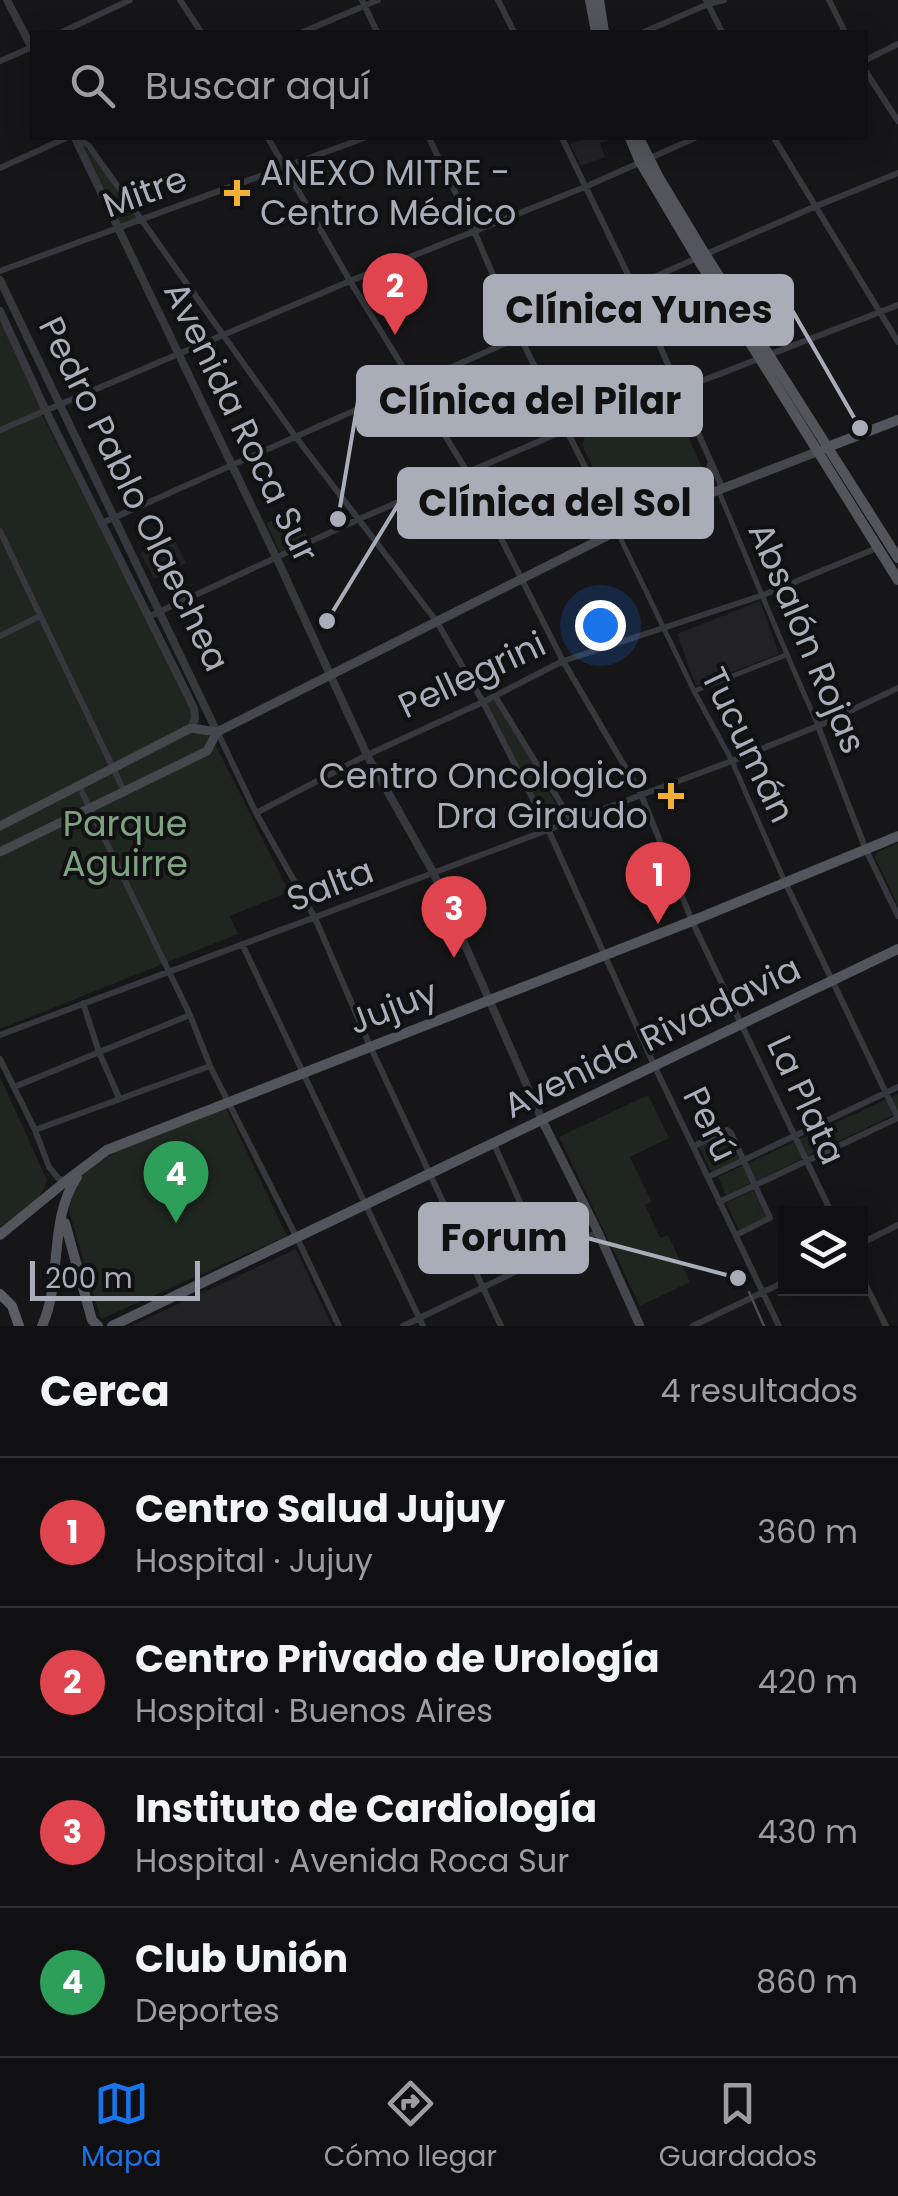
<!DOCTYPE html>
<html lang="es">
<meta charset="utf-8">
<style>
:root{--surface:#101012;--page:#1e1e20;--text:#f1f3f6;--muted:#9c9d9f;--line:#303032;--accent:#1a73e8}
body{margin:0;font-family:Poppins,sans-serif;background:var(--page);color:var(--text)}
.controls{position:absolute;right:30px;bottom:30px;display:grid;overflow:hidden;border-radius:0px;box-shadow:0 5px 25px #0003}
.controls button{width:90px;height:90px;display:grid;place-items:center;padding:0;border:0;border-bottom:2px solid var(--line);background:var(--surface);color:var(--text);font:50px sans-serif}
.scale{position:absolute;left:30px;bottom:25px;width:170px;box-sizing:border-box;padding-left:10px;border:5px solid #a8adb8;border-top:0;font-size:28px;line-height:35px;white-space:nowrap;color:#a8adb8;-webkit-text-stroke:8px #111113;paint-order:stroke}
.you{position:absolute;left:600px;top:625px;width:35px;height:35px;margin:-25px;border:8px solid #fff;border-radius:50%;background:#1a73e8;box-shadow:0 0 0 15px #1a73e833}
.badge{display:grid;place-items:center;width:65px;height:65px;border-radius:50%;background:var(--accent);color:#fff;font-size:32px;font-weight:700}
.pin{position:absolute;translate:-50% -82px;filter:drop-shadow(0 2px 5px #0008)}
.pin::after{content:'';position:absolute;top:52px;width:35px;height:30px;background:inherit;clip-path:polygon(0 0,100% 0,50% 100%)}
.list{margin:0;padding:0;list-style:none}
h2{display:flex;justify-content:space-between;align-items:center;height:130px;margin:0;padding:0 40px;font-size:42px}
h2 small{font-size:32px;font-weight:400;color:var(--muted)}
.list li{display:grid;grid-template-columns:65px 1fr auto;gap:30px;align-items:center;box-sizing:border-box;height:150px;padding:0 40px;border-top:2px solid var(--line)}
.list b{display:block;font-size:38px;white-space:nowrap}
.list p{margin:0;font-size:32px;white-space:nowrap;color:var(--muted)}
.list em{font-size:32px;font-style:normal;color:var(--muted)}
.icon{flex:none;width:55px;height:55px;fill:none;stroke:currentColor;stroke-width:2;stroke-linecap:round;stroke-linejoin:round}
.map{position:relative;flex:none;width:898px;height:1326px;overflow:hidden}
.search{position:absolute;background:var(--surface);box-shadow:0 5px 25px #0003;left:30px;right:30px;top:30px;height:110px;display:flex;align-items:center;gap:25px;box-sizing:border-box;padding:0 35px;border-radius:0px;color:var(--muted);font-size:38px}
.sheet{height:730px;background:var(--surface)}
nav{display:flex;justify-content:space-around;align-items:center;box-sizing:border-box;height:140px;border-top:2px solid var(--line);background:var(--surface);font-size:28px;color:var(--muted)}
nav a{display:grid;justify-items:center;gap:5px}
nav .on{color:var(--accent)}
.map>svg:first-child{display:block}
.built{fill:#222225}
.green{fill:#1e261f}
.lines{fill:none;stroke-linecap:round;stroke-linejoin:round}
.pedestrian{stroke:#37383d;stroke-width:5}
.minor{stroke:#37383d;stroke-width:6}
.tertiary{stroke:#37383d;stroke-width:8}
.secondary{stroke:#45474d;stroke-width:9}
.primary{stroke:#53555c;stroke-width:10}
.trunk{stroke:#5b5e65;stroke-width:10}
.tram{stroke:#4a4c52;stroke-width:2.5}
.poi-dot{fill:#f2b134;stroke:#111113;stroke-width:4}
.labels{text-anchor:middle;stroke-width:8;stroke-linejoin:round;paint-order:stroke}
.poi-label{font-size:35px;fill:#a8adb8;stroke:#111113;text-anchor:start}
.street-label{font-size:35px;fill:#a8adb8;stroke:#111113}
.park-label{font-size:35px;fill:#7fa381;stroke:#111113}
.leader{fill:none;stroke:#a8adb8;stroke-width:4}
.callout-dot{fill:#a8adb8;stroke:#111113;stroke-width:4}
.callout{fill:#a8adb8;stroke:#a8adb8;stroke-width:4}
.callout-label{font-size:38px;text-anchor:middle;font-weight:bold;fill:#111}
</style>
<div class="map">
<svg width="898" height="1326" viewBox="0 0 898 1326">
<rect width="100%" height="100%" fill="#161618"/>
<path class="built" d="M586 138H614L600 143 605 157 581 166 570 144Z
M173 537 186 563 154 579 140 553Z
M760 601 779 654 696 686 677 634Z
M296 1249 332 1326H131Z"/>
<path class="green" d="M82 144 91 153 138 218 120 224Z
M0 320 42 409 40 411 198 720 213 740 289 892 230 916 238 934 0 1029Z
M665 405 677 410 704 473 697 489 626 516 615 513 582 445 587 431Z
M295 513 309 540 280 552 266 523Z
M497 697 564 819 544 826 485 701Z
M898 843V906L875 857 877 852Z
M0 1077 47 1180C41 1203 18 1217 0 1232Z
M898 1094V1113L726 1195 718 1177Z
M648 1095 669 1138 630 1157 651 1201 645 1205 660 1238 668 1235 690 1282 640 1306 559 1137Z
M225 1106 287 1236 101 1319 69 1211 73 1190 87 1170 111 1154Z
M726 1134 739 1159 712 1172 699 1147Z
M753 1190 766 1217 739 1230 726 1203Z"/>
<g class="lines">
<path class="pedestrian" d="M719 492C752 570 783 648 818 725
M617 531 694 691 732 761 784 880
M694 691 786 655"/>
<path class="minor" d="M180 0 201 32
M362 0 377 32
M498 0 514 32
M706 0 722 32
M829 0 845 32
M62 32 130 0
M303 32 378 0
M644 32 708 4 724 0
M866 60 898 44
M0 61 32 47
M866 72 898 121
M78 138 89 146 295 436 437 622 483 702 548 829 654 1065 779 1326
M268 138 350 281 468 473 563 661 641 794 692 921 832 1214
M429 138 474 231 520 337 617 531
M562 138 634 287 722 487
M774 138 898 342
M0 168 66 138
M0 271 364 138
M0 430 350 281 585 187 695 138
M699 496 706 485 710 464
M102 523 697 258 814 207 898 173
M0 531 124 791
M148 617 359 519 568 429H577L898 305
M0 636 40 616
M495 696 571 820
M818 726 866 850 898 916
M218 733 256 813 315 918 370 1046 501 1326
M79 786 190 1015 210 1066 297 1238 339 1326
M256 813 367 755 483 702 563 661 763 595 877 548
M785 882 898 1118
M242 944 423 1326
M83 1003 99 1052 119 1098
M0 1035 732 761 818 726 898 688
M0 1059 35 1130 49 1167 58 1178 66 1181
M14 1087 190 1015
M35 1130 210 1066
M494 1144 545 1258
M694 1146 727 1130 731 1133 770 1218 736 1235
M708 1177 898 1087
M719 1202 898 1118
M860 1244 898 1225
M860 1273 886 1326
M403 1326 598 1232
M693 1326 786 1281"/>
<path class="tertiary" d="M7 0 32 48
M75 138 277 559 367 755 433 872 542 1120
M0 280 217 732
M0 311 46 411 194 708 195 718 191 728"/>
<path class="secondary" d="M217 732 629 525 819 451
M0 826 191 728 217 732
M0 852 207 751 217 732
M542 1120 598 1232 640 1326"/>
<path class="primary" d="M590 0 596 32
M599 0 604 32
M630 138 640 162 697 258 898 580
M639 138 658 176 705 254 898 558
M825 448 898 420
M65 1223 92 1320 98 1326
M0 1235 66 1181 107 1150 692 921 898 836
M42 1326C63 1279 48 1220 77 1177
M112 1326 898 949"/>
<path class="trunk" d="M0 1294 12 1306 19 1326"/>
<path class="tram" d="M749 1292 764 1326"/>
</g>
<g class="poi-dot">
<path d="M232 178h10v10h10v10h-10v10h-10v-10h-10v-10h10z"/>
<path d="M666 781h10v10h10v10h-10v10h-10v-10h-10v-10h10z"/>
</g>
<g class="labels">
<g class="poi-label">
<text x="260" y="185">ANEXO MITRE -<tspan x="260" dy="40">Centro Médico</tspan></text>
<text x="648" y="788" text-anchor="end">Centro Oncologico<tspan x="648" dy="40">Dra Giraudo</tspan></text>
</g>
<g class="street-label">
<text transform="translate(145 192) rotate(-20)" y="12">Mitre</text>
<text transform="translate(241 422) rotate(64)" y="12">Avenida Roca Sur</text>
<text transform="translate(134 494) rotate(64)" y="12">Pedro Pablo Olaechea</text>
<text transform="translate(807 638) rotate(67)" y="12">Absalón Rojas</text>
<text transform="translate(472 675) rotate(-25)" y="12">Pellegrini</text>
<text transform="translate(748 745) rotate(64)" y="12">Tucumán</text>
<text transform="translate(330 885) rotate(-21)" y="12">Salta</text>
<text transform="translate(393 1007) rotate(-21)" y="12">Jujuy</text>
<text transform="translate(652 1037) rotate(-26)" y="12">Avenida Rivadavia</text>
<text transform="translate(806 1100) rotate(65)" y="12">La Plata</text>
<text transform="translate(710 1124) rotate(64)" y="12">Perú</text>
</g>
<g class="park-label">
<text x="125" y="836">Parque<tspan x="125" dy="40">Aguirre</tspan></text>
</g>
</g>
<path class="leader" d="M860 428L792 310M338 519L358 401M327 621L399 503M738 1278L587 1238"/>
<g class="callout-dot">
<circle cx="860" cy="428" r="10"/>
<circle cx="338" cy="519" r="10"/>
<circle cx="327" cy="621" r="10"/>
<circle cx="738" cy="1278" r="10"/>
</g>
<g class="callout">
<rect x="485" y="276" width="307" height="68" rx="10"/>
<rect x="358" y="367" width="343" height="68" rx="10"/>
<rect x="399" y="469" width="313" height="68" rx="10"/>
<rect x="420" y="1204" width="167" height="68" rx="10"/>
</g>
<g class="callout-label">
<text x="639" y="323">Clínica Yunes</text>
<text x="530" y="414">Clínica del Pilar</text>
<text x="555" y="516">Clínica del Sol</text>
<text x="504" y="1251">Forum</text>
</g>
</svg>
<div class="controls">
<button><svg class="icon" aria-label="layers" viewBox="0 0 24 24"><path d="M12 4l9 5-9 5-9-5zM3 14l9 5 9-5"/></svg></button>
</div>
<div class="scale">200 m</div>
<div class="you"></div>
<div class="pin badge" style="left:658px;top:924px;background:#e0444e">1</div>
<div class="pin badge" style="left:395px;top:335px;background:#e0444e">2</div>
<div class="pin badge" style="left:454px;top:958px;background:#e0444e">3</div>
<div class="pin badge" style="left:176px;top:1223px;background:#2e9e5b">4</div>
<div class="search"><svg class="icon" aria-label="search" viewBox="0 0 24 24"><circle cx="10" cy="10" r="6"/><path d="M15 15l6 6"/></svg>Buscar aquí</div>
</div>
<section class="sheet">
<h2>Cerca<small>4 resultados</small></h2>
<ul class="list">
<li><span class="badge" style="background:#e0444e">1</span><div><b>Centro Salud Jujuy</b><p>Hospital · Jujuy</p></div><em>360 m</em></li>
<li><span class="badge" style="background:#e0444e">2</span><div><b>Centro Privado de Urología</b><p>Hospital · Buenos Aires</p></div><em>420 m</em></li>
<li><span class="badge" style="background:#e0444e">3</span><div><b>Instituto de Cardiología</b><p>Hospital · Avenida Roca Sur</p></div><em>430 m</em></li>
<li><span class="badge" style="background:#2e9e5b">4</span><div><b>Club Unión</b><p>Deportes</p></div><em>860 m</em></li>
</ul>
</section>
<nav>
<a class="on"><svg class="icon" aria-label="map" viewBox="0 0 24 24"><path d="M3 6l6-2 6 2 6-2v14l-6 2-6-2-6 2zM9 4v14M15 6v14"/></svg>Mapa</a>
<a><svg class="icon" aria-label="directions" viewBox="0 0 24 24"><path d="M12 3l9 9-9 9-9-9zM9 14v-3h6M13 9l2 2-2 2"/></svg>Cómo llegar</a>
<a><svg class="icon" aria-label="saved" viewBox="0 0 24 24"><path d="M7 4h10v16l-5-4-5 4z"/></svg>Guardados</a>
</nav>
